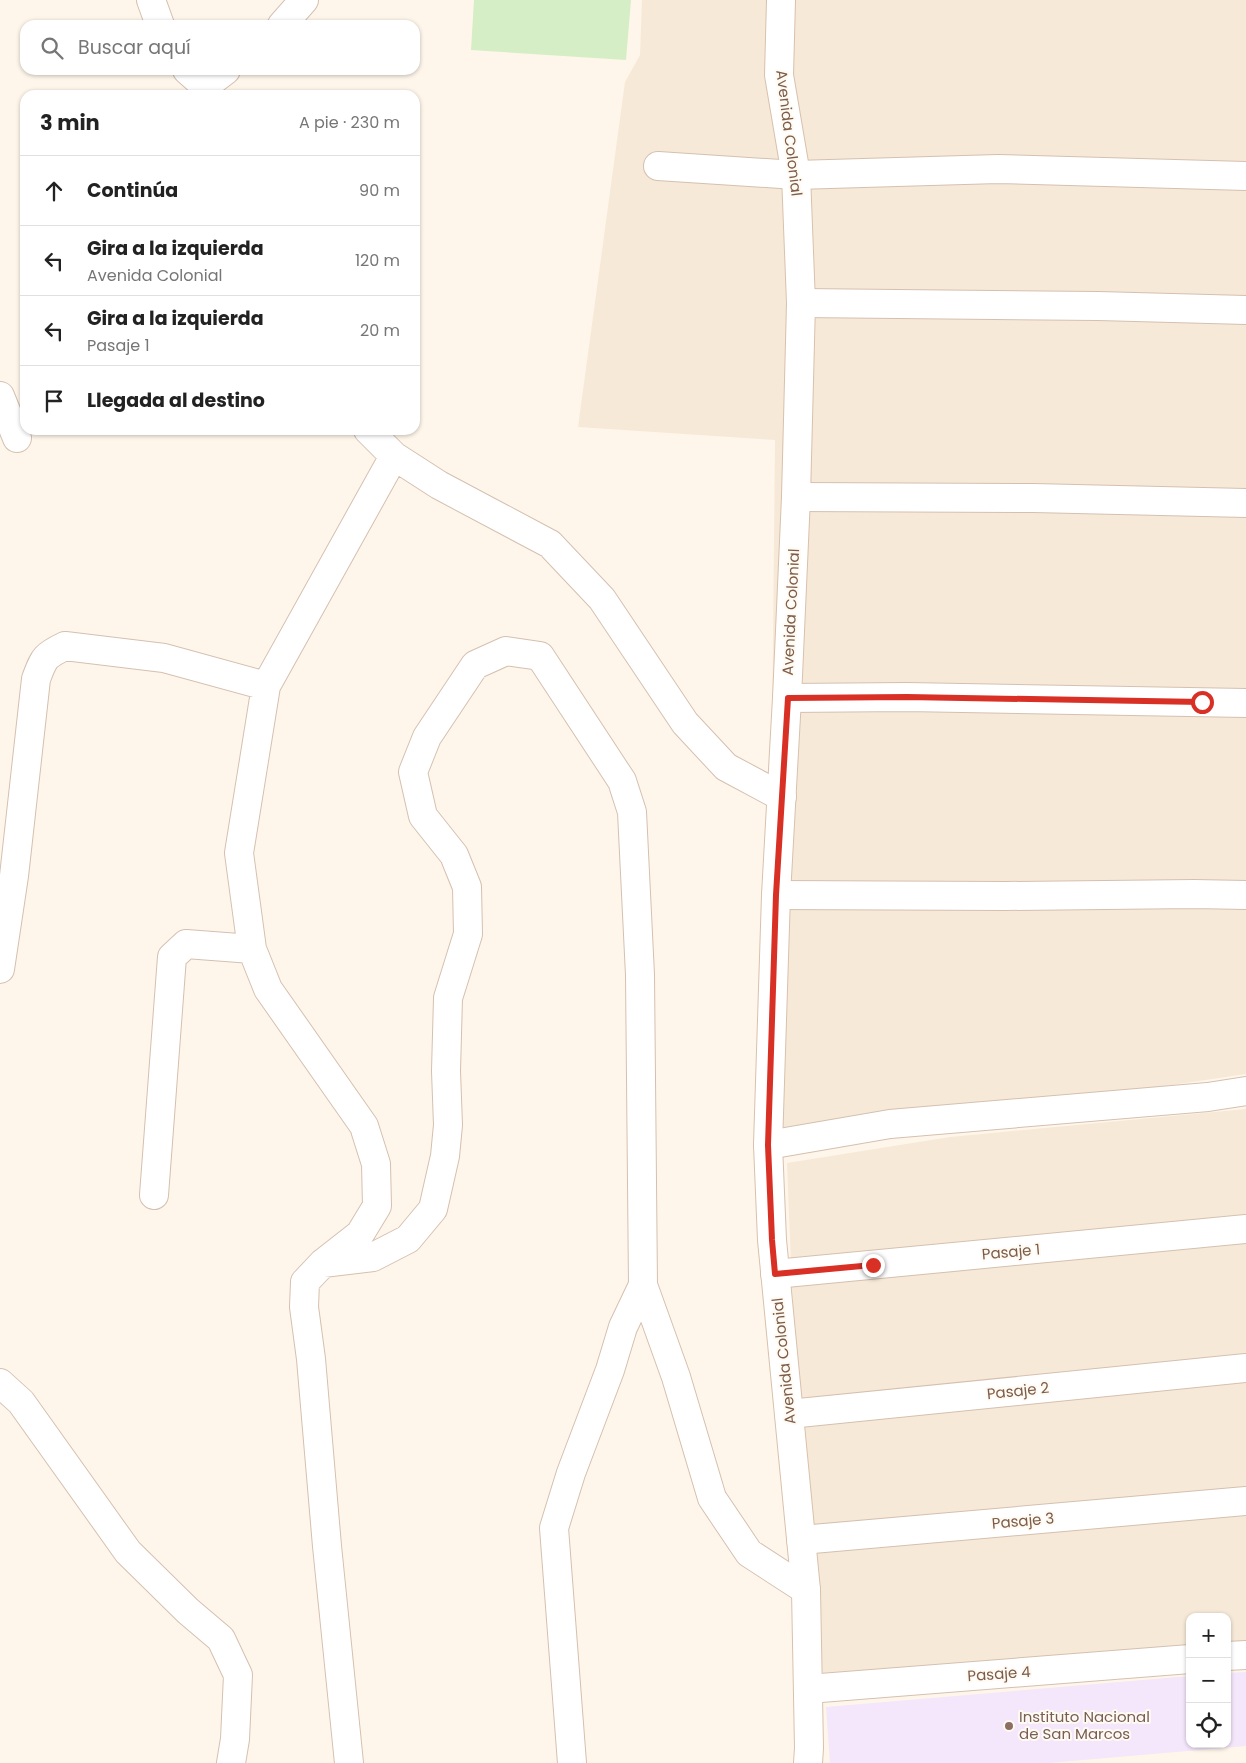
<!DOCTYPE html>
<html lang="es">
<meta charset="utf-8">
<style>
:root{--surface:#fff;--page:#f6f6f6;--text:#222;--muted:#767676;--line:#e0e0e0}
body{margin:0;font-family:Poppins,sans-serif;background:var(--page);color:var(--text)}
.controls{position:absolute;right:15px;bottom:15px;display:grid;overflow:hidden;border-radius:10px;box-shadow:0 1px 4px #0004}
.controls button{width:45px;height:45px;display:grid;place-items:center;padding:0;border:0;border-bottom:1px solid var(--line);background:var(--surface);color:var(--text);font:25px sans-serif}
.stop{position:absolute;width:15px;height:15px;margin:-11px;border:4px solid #d93025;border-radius:50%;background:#fff}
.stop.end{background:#d93025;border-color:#fff;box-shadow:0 1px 5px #0008}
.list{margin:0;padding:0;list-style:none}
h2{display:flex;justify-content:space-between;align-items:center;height:65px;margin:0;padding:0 20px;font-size:21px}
h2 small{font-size:16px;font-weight:400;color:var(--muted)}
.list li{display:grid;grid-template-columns:32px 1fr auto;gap:15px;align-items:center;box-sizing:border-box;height:70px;padding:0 20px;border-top:1px solid var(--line)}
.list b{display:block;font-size:19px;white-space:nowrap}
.list p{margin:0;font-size:16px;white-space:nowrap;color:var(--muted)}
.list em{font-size:16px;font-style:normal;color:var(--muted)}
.icon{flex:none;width:28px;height:28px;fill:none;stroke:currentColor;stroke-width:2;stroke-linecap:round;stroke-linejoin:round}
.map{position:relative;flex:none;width:1246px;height:1763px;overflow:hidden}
.search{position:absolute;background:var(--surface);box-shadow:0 1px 4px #0004;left:20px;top:20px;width:400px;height:55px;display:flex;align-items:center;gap:12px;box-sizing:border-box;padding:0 18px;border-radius:15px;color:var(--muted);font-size:19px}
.panel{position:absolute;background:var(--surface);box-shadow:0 1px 4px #0004;left:20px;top:90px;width:400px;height:345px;border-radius:15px}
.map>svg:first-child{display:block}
.residential{fill:#f7e9d7}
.education{fill:#f4e6fb}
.green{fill:#d6eec6}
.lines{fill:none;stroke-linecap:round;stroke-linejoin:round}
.street-casing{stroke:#d5c0b0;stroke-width:30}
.secondary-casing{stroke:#d8c1ad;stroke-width:30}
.street{stroke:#fff;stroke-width:28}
.secondary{stroke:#fff;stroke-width:28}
.route{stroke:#d93025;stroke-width:6}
.education-dot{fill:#8d6e63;stroke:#fffaf2;stroke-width:2}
.labels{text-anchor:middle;stroke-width:4;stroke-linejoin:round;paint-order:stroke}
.street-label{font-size:15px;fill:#7d5c4a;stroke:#fffaf2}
.education-label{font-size:15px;fill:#785e54;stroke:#fffaf2;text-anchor:start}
</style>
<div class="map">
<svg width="1246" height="1763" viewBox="0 0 1246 1763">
<rect width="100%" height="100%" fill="#fef6ea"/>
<path class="residential" d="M642 0H1246V1074L768 1145 775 440 578 427 625 82 640 55Z
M1246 1109V1653L1227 1655V1617H1190V1658L808 1689 787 1163 950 1137Z"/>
<path class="education" d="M1246 1672V1746L1048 1763H830L826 1707 1190 1676V1744H1227V1673Z"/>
<path class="green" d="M474 0H631L626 60 471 50Z"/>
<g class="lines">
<g class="street-casing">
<path id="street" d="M151 0 160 25
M282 25 304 0
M187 70 205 86 211 95
M205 86 226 70
M658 166 796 175 998 169 1246 176
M801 303 1098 306 1246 310
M0 396 17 438
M368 430 394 456 439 485 550 544 602 599 685 723 726 767 782 797
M796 497 1033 498 1246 503
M787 698 907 697 1246 703
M776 895 1006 896 1194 894 1246 895
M0 969 14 876 36 679C44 658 44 656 65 646L164 658 266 686
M768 1145 890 1124 1208 1097 1246 1091
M154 1195 172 957 186 944 252 949
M323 1263 373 1257 408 1239 433 1209 445 1156 448 1125 446 1071 448 998 468 934 467 887 454 855 423 816 413 772 427 737 475 665 506 651 540 656 622 781 632 812 640 975 643 1285 676 1377 712 1498 749 1553 806 1590
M775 1274 1246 1229
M0 1383 21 1402 128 1552 188 1611 221 1639 238 1675 235 1739 231 1763
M789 1414 1246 1368
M801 1540 1246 1501
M1227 1656 1246 1655
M808 1689 1190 1659
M349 1763 327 1546 311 1359 304 1307 305 1282 323 1263 360 1234 377 1206 376 1164 364 1126 268 989 252 949 239 853 266 686 394 456
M572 1763 554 1528 571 1473 610 1370 623 1327 643 1285"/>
</g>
<g class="secondary-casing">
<path id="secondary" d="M781 0 779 75 796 175 801 303 796 497 787 698 776 895 768 1145 772 1240 806 1590 809 1748 808 1763"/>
</g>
<use href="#street" class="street"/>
<use href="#secondary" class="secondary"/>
</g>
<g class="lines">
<path class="route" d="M873 1265 775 1274 772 1240 768 1145 776 895 788 698 907 697 1202 702"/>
</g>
<circle class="education-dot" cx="1009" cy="1726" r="5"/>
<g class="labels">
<g class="street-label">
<text transform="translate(789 133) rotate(83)" y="5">Avenida Colonial</text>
<text transform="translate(791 612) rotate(-87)" y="5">Avenida Colonial</text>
<text transform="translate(1011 1252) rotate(-5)" y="5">Pasaje 1</text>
<text transform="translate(784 1361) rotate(-96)" y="5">Avenida Colonial</text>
<text transform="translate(1018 1391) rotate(-6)" y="5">Pasaje 2</text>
<text transform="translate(1023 1521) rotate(-5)" y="5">Pasaje 3</text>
<text transform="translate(999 1674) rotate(-4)" y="5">Pasaje 4</text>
</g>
<g class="education-label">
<text x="1019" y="1722">Instituto Nacional<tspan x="1019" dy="17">de San Marcos</tspan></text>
</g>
</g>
</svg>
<div class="controls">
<button>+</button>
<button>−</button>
<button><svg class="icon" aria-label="locate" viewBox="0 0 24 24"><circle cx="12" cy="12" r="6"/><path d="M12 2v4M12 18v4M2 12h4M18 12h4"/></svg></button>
</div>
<div class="stop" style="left:1202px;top:702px"></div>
<div class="stop end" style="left:873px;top:1265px"></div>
<div class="search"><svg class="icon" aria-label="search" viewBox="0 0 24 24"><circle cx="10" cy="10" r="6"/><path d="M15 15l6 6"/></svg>Buscar aquí</div>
<section class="panel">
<h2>3 min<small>A pie · 230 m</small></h2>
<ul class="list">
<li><svg class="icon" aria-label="ahead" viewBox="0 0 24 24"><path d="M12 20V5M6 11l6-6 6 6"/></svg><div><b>Continúa</b></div><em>90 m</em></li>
<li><svg class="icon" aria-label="left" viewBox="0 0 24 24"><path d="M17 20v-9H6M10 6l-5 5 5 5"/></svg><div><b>Gira a la izquierda</b><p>Avenida Colonial</p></div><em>120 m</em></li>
<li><svg class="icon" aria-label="left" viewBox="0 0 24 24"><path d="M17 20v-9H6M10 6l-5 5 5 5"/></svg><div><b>Gira a la izquierda</b><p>Pasaje 1</p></div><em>20 m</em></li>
<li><svg class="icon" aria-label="arrive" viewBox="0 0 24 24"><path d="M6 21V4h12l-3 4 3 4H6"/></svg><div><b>Llegada al destino</b></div></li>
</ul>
</section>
</div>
